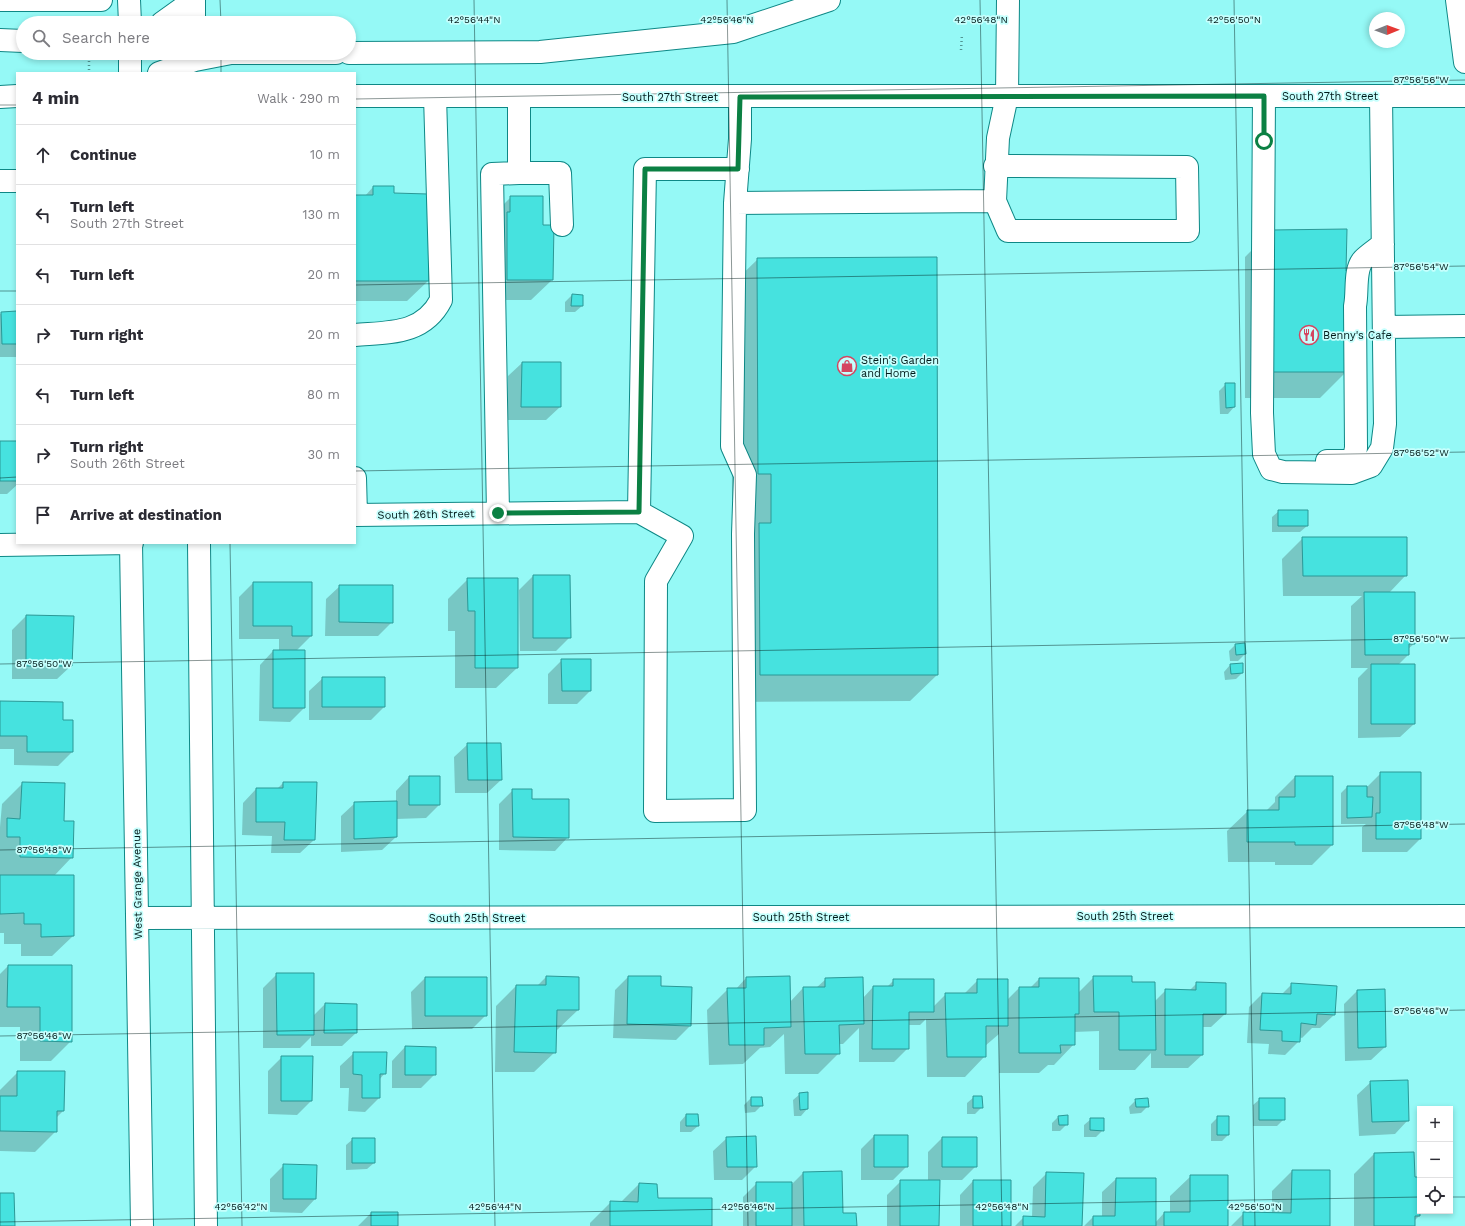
<!DOCTYPE html>
<meta charset="utf-8">
<style>
:root{--surface:#fff;--page:#f2f2f3;--text:#2b2b33;--muted:#7c7c81;--line:#e1e1e2}
body{margin:0;font-family:"Work Sans",sans-serif;background:var(--page);color:var(--text)}
.controls{position:absolute;right:12px;bottom:12px;display:grid;overflow:hidden;border-radius:0px;box-shadow:0 2px 6px #0003}
.controls button{width:36px;height:36px;display:grid;place-items:center;padding:0;border:0;border-bottom:1px solid var(--line);background:var(--surface);color:var(--text);font:20px sans-serif}
.compass{position:absolute;left:1369px;top:12px;width:36px;height:36px;border-radius:50%;background:var(--surface);box-shadow:0 2px 6px #0003;rotate:89deg}
.stop{position:absolute;width:12px;height:12px;margin:-9px;border:3px solid #0b8043;border-radius:50%;background:#fff}
.stop.end{background:#0b8043;border-color:#fff;box-shadow:0 1px 4px #0008}
.list{margin:0;padding:0;list-style:none}
h2{display:flex;justify-content:space-between;align-items:center;height:52px;margin:0;padding:0 16px;font-size:17px}
h2 small{font-size:13px;font-weight:400;color:var(--muted)}
.list li{display:grid;grid-template-columns:26px 1fr auto;gap:12px;align-items:center;box-sizing:border-box;height:60px;padding:0 16px;border-top:1px solid var(--line)}
.list b{display:block;font-size:15px;white-space:nowrap}
.list p{margin:0;font-size:13px;white-space:nowrap;color:var(--muted)}
.list em{font-size:13px;font-style:normal;color:var(--muted)}
.icon{flex:none;width:22px;height:22px;fill:none;stroke:currentColor;stroke-width:2;stroke-linecap:round;stroke-linejoin:round}
.map{position:relative;flex:none;width:1465px;height:1226px;overflow:hidden}
.search{position:absolute;background:var(--surface);box-shadow:0 2px 6px #0003;left:16px;top:16px;width:340px;height:44px;display:flex;align-items:center;gap:10px;box-sizing:border-box;padding:0 14px;border-radius:22px;color:var(--muted);font-size:15px}
.panel{position:absolute;background:var(--surface);box-shadow:0 2px 6px #0003;left:16px;top:72px;width:340px;height:472px;border-radius:0px}
.map>svg:first-child{display:block}
.shadow{fill:#0003}
.building{fill:#46e2df;stroke:#2b9896}
.lines{fill:none;stroke-linecap:round;stroke-linejoin:round}
.minor-casing{stroke:#0e8886;stroke-width:24}
.major-casing{stroke:#0e8886;stroke-width:24}
.path{stroke:#529592;stroke-width:2.5;stroke-dasharray:1 3;stroke-linecap:butt}
.minor{stroke:#fff;stroke-width:22}
.major{stroke:#fff;stroke-width:22}
.route{stroke:#0b8043;stroke-width:5}
.ticks{fill:none;stroke:#001a19;stroke-width:1;stroke-opacity:0.45}
.labels{text-anchor:middle;stroke-width:3.5;stroke-linejoin:round;paint-order:stroke}
.street-label{font-size:11px;fill:#001a19;stroke:#c6fffd}
.poi-label{font-size:11px;fill:#001a19;stroke:#c6fffd;text-anchor:start}
.ticks-label{font-size:10px;text-anchor:middle;fill:#001a19;stroke:#c6fffd;stroke-width:3.5;stroke-linejoin:round;paint-order:stroke}
</style>
<div class="map">
<svg width="1465" height="1226" viewBox="0 0 1465 1226">
<rect width="100%" height="100%" fill="#95f9f6"/>
<path class="shadow" d="M373 187 393 194 428 281 407 301H355V196H365Z
M511 197 542 226 552 280 531 300H487L491 217Z
M1271 231 1346 372 1320 398H1245V257Z
M758 259 937 675 910 701 733 702 745 500H732L731 285Z
M572 295 582 306 575 312H565V302Z
M17 312V357H0V314L2 313Z
M522 363 560 407 546 420H508V376Z
M1226 384 1234 407 1228 414H1220L1219 391Z
M0 442H17V485L7 494H0Z
M1279 511 1307 526 1300 532H1272V517Z
M1303 538 1406 575 1389 593 1414 644 1408 649V655L1398 665 1414 724 1400 737 1358 738V678L1368 668H1351V606L1362 596H1283L1282 559Z
M533 576 570 637 556 651H520L519 590Z
M468 579 517 668 496 688H455V631H448V599Z
M253 583 311 636 296 651 304 708 290 722 259 721 260 665 273 651H279V639H239V597Z
M340 586 392 622 378 636H325L326 599Z
M26 616 71 666 57 679H12V630Z
M1235 645 1245 654 1238 661H1230L1229 651Z
M562 660 590 691 577 704H548V674Z
M1230 665 1242 673 1236 679 1225 680 1224 672Z
M323 678 384 707 371 720H309V691Z
M0 702 62 721 72 752 58 766 14 765V749H0Z
M468 744 501 780 487 793H455L454 757Z
M1381 773 1420 839 1407 852H1362V827L1366 824H1341V793L1347 787H1367Z
M409 777 439 805 426 818 396 819V837L382 850 341 852V816L355 803 396 802V791Z
M1295 777 1332 845 1312 865H1275V862H1228L1227 831 1248 811H1266L1275 802V797Z
M23 783 63 821 72 857 54 876 73 936 52 956H21V944H4V933H0V827L2 804Z
M283 783 314 840 300 853H271L272 836 242 835 243 803 256 789H277Z
M513 790 531 800 568 837 555 851 499 850V804Z
M8 966 71 1041 51 1061H20V1027H0V974Z
M277 974 313 1016 325 1004 356 1033 342 1046H311V1037L300 1048H263V988Z
M546 977 578 978V1010L557 1030H555V1052L534 1072H495L496 1006 516 986H537Z
M628 977 660 987 690 1026 676 1040 613 1038 615 990Z
M1094 977 1131 983 1155 1001 1166 990 1189 991 1197 983 1225 1014 1211 1027H1202V1055L1188 1068H1151V1053L1135 1070H1099V1031L1074 1032V1044L1054 1065H1048L1039 1073H999V1034L985 1046V1056L965 1077H927L926 1019 920 1025H908V1048L894 1062H859V1028L843 1044H838L839 1053 818 1074H785L784 1034 770 1047 760 1048 743 1064 709 1065 707 1010 728 989H736L746 978 790 1002 803 988H816L826 979 863 998 873 987H887L894 980 933 1007 946 994H964L978 980 1007 1000 1019 988H1030L1039 979 1078 993Z
M425 978 486 1015 472 1029H412L411 992Z
M1292 984 1334 1015 1320 1028H1312L1302 1038 1299 1037V1041L1285 1055 1268 1054 1269 1044 1247 1043 1249 1007 1262 994 1281 995Z
M1357 991 1385 1047 1371 1060 1345 1061 1344 1004Z
M405 1047 435 1074 421 1088H392V1061Z
M354 1053 385 1073 379 1080V1098L365 1112 348 1111 349 1088H340V1066Z
M282 1057 311 1101 297 1115 268 1114V1071Z
M18 1072 63 1111 56 1118V1131L35 1152 0 1151V1090Z
M1371 1082 1408 1120 1395 1134 1359 1136 1357 1095Z
M800 1094 807 1109 801 1116H794L793 1100Z
M974 1097 982 1107 975 1114H967V1103Z
M751 1098 762 1105 755 1112 745 1113 744 1105Z
M1260 1099 1284 1119 1277 1126H1253V1105Z
M1136 1100 1148 1106 1141 1113 1130 1114 1129 1107Z
M686 1115 698 1126 691 1132H680V1122Z
M1058 1117 1067 1124 1060 1131H1052V1123Z
M1218 1117 1228 1135 1222 1141H1211V1124Z
M1091 1119 1103 1130 1096 1137H1084V1125Z
M874 1136 907 1166 893 1180H861V1149Z
M727 1138 756 1166 742 1180H714L713 1151Z
M942 1138H976V1166L962 1180H939L938 1226H887V1195L901 1181H928V1152Z
M353 1139 374 1163 367 1169 346 1170V1145Z
M1374 1154 1414 1178 1419 1216 1414 1221V1226H1354V1174Z
M284 1165 316 1166 315 1199 302 1213 270 1212V1179Z
M1292 1171H1329V1226H1231L1244 1213H1272V1191Z
M841 1172 842 1214 856 1226H743V1197L757 1183 791 1185 803 1173Z
M1047 1173 1081 1226H1015L1024 1217H1032L1033 1187Z
M1191 1176 1227 1226H1084L1093 1217H1102V1192L1116 1179 1155 1223 1164 1213H1170V1196Z
M973 1181 1010 1226H960V1195Z
M639 1184 657 1199 711 1226H590V1223L611 1202H621Z
M371 1213 397 1226H358Z"/>
<path class="building" d="M373 186H394V193L428 194 429 281H355V195H373Z
M510 196H543V225H554L553 280H507V212H510Z
M1347 229 1346 271H1354L1347 372H1272L1271 230Z
M937 257 938 675H760L759 523H771V474H758L757 258Z
M572 294 583 295V306H571Z
M17 311V344H2L1 312Z
M522 362H561V407H521Z
M1225 383H1235V407L1226 408Z
M0 441H17V481H0Z
M1278 510H1308V526H1278Z
M1302 537H1407V576H1303Z
M533 575H570L571 638H533Z
M467 578H518V668H475V611H468Z
M253 582H312V636H292V626H253Z
M339 585H393V623L339 622Z
M1364 592H1415V644H1409V655H1365Z
M26 615 74 616 72 666H26Z
M1245 643 1246 654 1236 655 1235 644Z
M273 650H305V708H273Z
M561 659H591V691H562Z
M1243 663V673L1231 674 1230 664Z
M1371 664H1415V724H1371Z
M322 677H385V707H322Z
M0 701 63 702V720H73V752H27V736H0Z
M467 743H501L502 780H468Z
M1380 772H1421V839H1376V813H1380Z
M409 776H440V805H409Z
M1295 776H1333V845H1295V842H1247V810H1279V797H1295Z
M22 782 65 783 64 821H74L73 858 20 857V837H7V818L20 819Z
M283 782H317L315 840H284L285 822H256V788H283Z
M1347 786H1367V797H1373L1372 817 1347 818Z
M512 789H532V799H569V838L513 837Z
M397 801V837L354 839V802Z
M0 875H74V936L41 937V924H24V913L0 914Z
M8 965H72V1042L40 1041V1007H7Z
M276 973H314V1035H277Z
M546 976 579 977V1010H557L556 1053 514 1052 516 985H546Z
M628 976H661V986L692 987 691 1026 627 1024Z
M790 976 791 1027 764 1028V1045H729L727 988H746V977Z
M1093 976H1132V982H1155L1156 1050H1119V1012H1094Z
M425 977H487V1016H425Z
M863 977 864 1024 839 1025 840 1054H805L803 987H825V978Z
M1039 978H1079V1014H1075V1045H1060L1061 1053H1019V987H1039Z
M893 979H934V1012H909V1049H872L873 986H893Z
M977 979H1008V1026H986V1057H947L945 993H977Z
M1196 982 1226 983V1014H1203V1055H1165V989L1196 990Z
M1291 983 1337 986 1335 1015 1317 1014 1316 1025 1301 1023 1300 1042 1282 1041V1031L1260 1030 1262 993 1291 994Z
M1385 989 1386 1047 1358 1048 1357 990Z
M325 1003 357 1004V1033H324Z
M405 1046 436 1047V1075H405Z
M353 1052H387L386 1074H380V1098H362V1075L353 1074Z
M281 1056H313L312 1101H281Z
M17 1071H65L64 1111H57V1132L0 1131V1096H17Z
M1408 1080 1409 1121 1372 1122 1370 1081Z
M808 1092V1109L800 1110 799 1093Z
M973 1096H982L983 1108H973Z
M751 1097H762L763 1106H751Z
M1148 1098 1149 1107H1136L1135 1099Z
M1259 1098H1285V1120H1259Z
M686 1114H698L699 1126H686Z
M1068 1115V1125H1059L1058 1116Z
M1217 1116H1229V1135H1217Z
M1090 1118H1104V1131L1090 1130Z
M874 1135H908V1167H874Z
M756 1136 757 1167H727L726 1137Z
M942 1137H977V1167H942Z
M352 1138H375V1163H352Z
M1414 1152 1415 1177H1419L1420 1216H1415V1226H1374V1153Z
M283 1164 317 1165 316 1199H283Z
M1292 1170H1330V1226H1243V1212L1291 1213Z
M842 1171 843 1213H856L857 1226H804L803 1172Z
M1046 1172 1084 1173 1082 1226H1023V1216L1045 1217Z
M1190 1175H1228V1226H1164V1212H1190Z
M1116 1178H1156V1226H1093V1216H1115Z
M900 1180H940L939 1226H900Z
M973 1180H1011V1226H973Z
M756 1182H792V1226H756Z
M639 1183 657 1184 658 1198H712V1226H610V1201L638 1202Z
M0 1193H14L15 1226H0Z
M371 1212H398V1226H371Z"/>
<g class="lines">
<g class="minor-casing">
<path id="minor" d="M129 0 130 23
M194 0V23
M1457 0 1465 62
M130 53V73
M1264 96 1262 413 1264 454 1271 469 1283 472 1352 473 1371 466 1382 448 1385 424 1381 96
M995 166 1187 167 1188 231H1008L995 201 998 138 1007 96 1008 0
M519 173H560L562 225
M0 181H17
M735 203 995 201
M1384 327 1465 326
M355 335C389 332 423 335 441 300L435 96
M1327 461H1347L1354 458 1356 448 1355 306C1358 292 1354 270 1363 260 1369 254 1377 249 1383 244
M355 478 356 515
M639 512 645 169H738
M498 513 492 174 519 173V96
M355 515 639 512 682 536 656 581 655 811 745 810 743 534 745 475 732 446 735 203 740 139V97
M131 543 142 1226
M199 543 206 1226
M0 545 132 543
M138 918 1465 916"/>
</g>
<g class="major-casing">
<path id="major" d="M0 0H101
M162 23 194 0
M0 40 23 41
M349 53 540 52 733 32 829 0
M159 73 195 60 231 53H336
M355 96H1465
M0 97 17 96"/>
</g>
<path class="path" d="M961 50 962 34
M89 70V54"/>
<use href="#minor" class="minor"/>
<use href="#major" class="major"/>
</g>
<g class="lines">
<path class="route" d="M498 513 639 512 645 169H738L740 97 1264 96V141"/>
</g>
<path class="ticks" d="M220 0 221 23M474 0 495 1226M727 0 748 1226M980 0 1002 1226M1234 0 1255 1226M221 53V73M355 99 1465 80M0 105H17M355 285 1465 266M0 291H17M355 471 1465 452M0 478 17 477M230 543 242 1226M0 664 1465 638M0 850 1465 824M0 1036 1465 1010M1450 1197H1465M0 1222 1420 1197"/>
<defs>
<g id="restaurant-ring" transform="scale(1)"><circle r="9.5" fill="#c6fffd" stroke="#d54560" stroke-width="1.5"/><path d="M-5-6h1v4h1v-4h1v4h1v-4h1v5L-1.5 .5V6h-2V.5L-5-1ZM5-6V6H3V1.5H1.5Q1.5-4 5-6Z" fill="#d54560"/></g>
<g id="shop-ring" transform="scale(1)"><circle r="9.5" fill="#c6fffd" stroke="#d54560" stroke-width="1.5"/><path d="M-5-2.5h2.3a2.7 3.5 0 0 1 5.4 0H5L5.5 6h-11ZM-1.5-2.5h3a1.5 2.3 0 0 0-3 0Z" fill="#d54560"/></g>
</defs>
<g fill-rule="evenodd">
<use href="#restaurant-ring" x="1309" y="335"/>
<use href="#shop-ring" x="847" y="366"/>
</g>
<g class="labels">
<g class="street-label">
<text x="1330" y="100">South 27th Street</text>
<text x="670" y="101">South 27th Street</text>
<text transform="translate(426 514) rotate(-1)" y="4">South 26th Street</text>
<text transform="translate(137 884) rotate(-91)" y="4">West Grange Avenue</text>
<text x="1125" y="920">South 25th Street</text>
<text x="801" y="921">South 25th Street</text>
<text x="477" y="922">South 25th Street</text>
</g>
<g class="poi-label">
<text x="1323" y="339">Benny's Cafe</text>
<text x="861" y="364">Stein's Garden<tspan x="861" dy="13">and Home</tspan></text>
</g>
</g>
<g class="ticks-label">
<text x="474" y="23">42°56'44"N</text>
<text x="727" y="23">42°56'46"N</text>
<text x="981" y="23">42°56'48"N</text>
<text x="1234" y="23">42°56'50"N</text>
<text x="1421" y="83">87°56'56"W</text>
<text x="1421" y="270">87°56'54"W</text>
<text x="1421" y="456">87°56'52"W</text>
<text x="1421" y="642">87°56'50"W</text>
<text x="44" y="667">87°56'50"W</text>
<text x="1421" y="828">87°56'48"W</text>
<text x="44" y="853">87°56'48"W</text>
<text x="1421" y="1014">87°56'46"W</text>
<text x="44" y="1039">87°56'46"W</text>
<text x="241" y="1210">42°56'42"N</text>
<text x="495" y="1210">42°56'44"N</text>
<text x="748" y="1210">42°56'46"N</text>
<text x="1002" y="1210">42°56'48"N</text>
<text x="1255" y="1210">42°56'50"N</text>
</g>
</svg>
<div class="controls">
<button>+</button>
<button>−</button>
<button><svg class="icon" aria-label="locate" viewBox="0 0 24 24"><circle cx="12" cy="12" r="6"/><path d="M12 2v4M12 18v4M2 12h4M18 12h4"/></svg></button>
</div>
<svg class="compass" viewBox="-18 -18 36 36"><path d="M0-13l5 13h-10z" fill="#e53935"/><path d="M0 13l5-13h-10z" fill="#7c7c81"/></svg>
<div class="stop" style="left:1264px;top:141px"></div>
<div class="stop end" style="left:498px;top:513px"></div>
<div class="search"><svg class="icon" aria-label="search" viewBox="0 0 24 24"><circle cx="10" cy="10" r="6"/><path d="M15 15l6 6"/></svg>Search here</div>
<section class="panel">
<h2>4 min<small>Walk · 290 m</small></h2>
<ul class="list">
<li><svg class="icon" aria-label="ahead" viewBox="0 0 24 24"><path d="M12 20V5M6 11l6-6 6 6"/></svg><div><b>Continue</b></div><em>10 m</em></li>
<li><svg class="icon" aria-label="left" viewBox="0 0 24 24"><path d="M17 20v-9H6M10 6l-5 5 5 5"/></svg><div><b>Turn left</b><p>South 27th Street</p></div><em>130 m</em></li>
<li><svg class="icon" aria-label="left" viewBox="0 0 24 24"><path d="M17 20v-9H6M10 6l-5 5 5 5"/></svg><div><b>Turn left</b></div><em>20 m</em></li>
<li><svg class="icon" aria-label="right" viewBox="0 0 24 24"><path d="M7 20v-9h11M14 6l5 5-5 5"/></svg><div><b>Turn right</b></div><em>20 m</em></li>
<li><svg class="icon" aria-label="left" viewBox="0 0 24 24"><path d="M17 20v-9H6M10 6l-5 5 5 5"/></svg><div><b>Turn left</b></div><em>80 m</em></li>
<li><svg class="icon" aria-label="right" viewBox="0 0 24 24"><path d="M7 20v-9h11M14 6l5 5-5 5"/></svg><div><b>Turn right</b><p>South 26th Street</p></div><em>30 m</em></li>
<li><svg class="icon" aria-label="arrive" viewBox="0 0 24 24"><path d="M6 21V4h12l-3 4 3 4H6"/></svg><div><b>Arrive at destination</b></div></li>
</ul>
</section>
</div>
